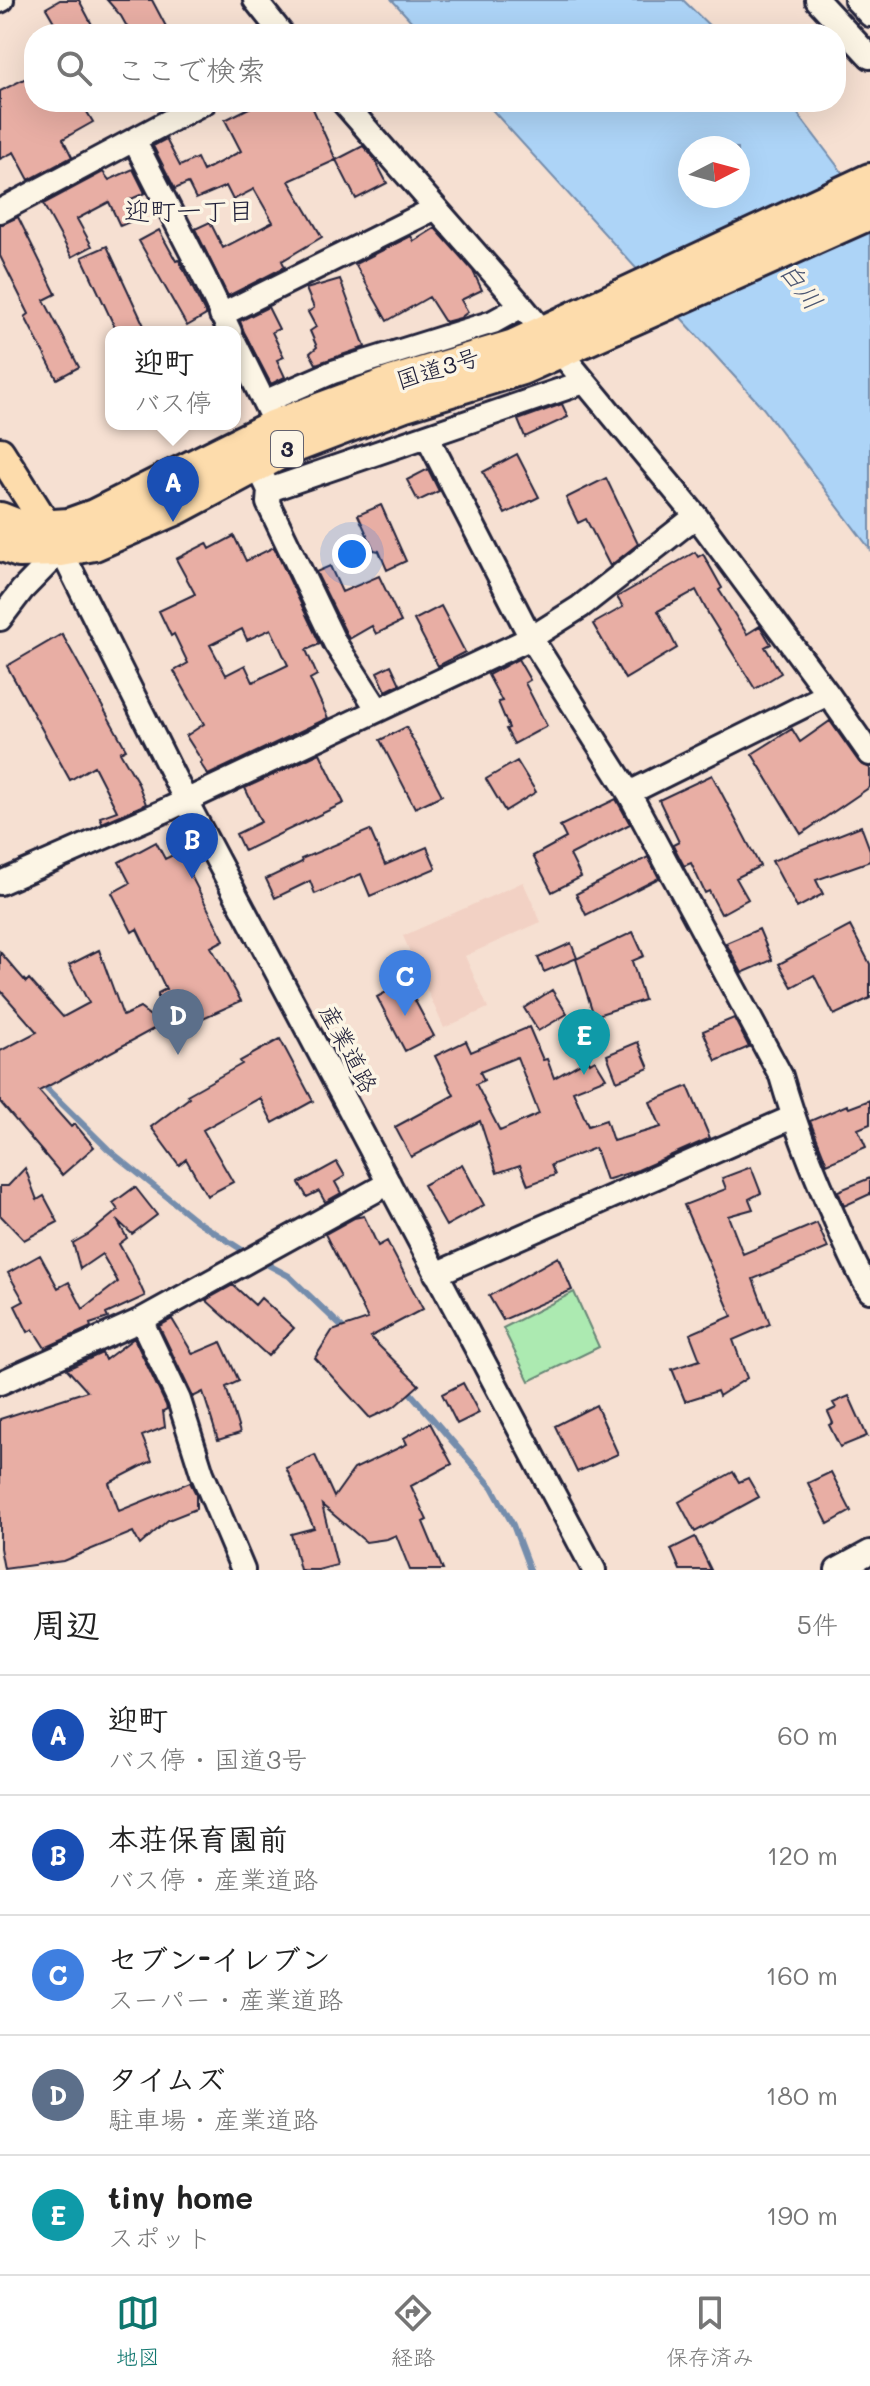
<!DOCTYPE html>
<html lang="ja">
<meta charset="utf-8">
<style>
:root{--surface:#fff;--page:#f2f2f2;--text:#222;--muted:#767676;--line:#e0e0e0;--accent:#0f766e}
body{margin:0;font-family:Mali,"Klee One",sans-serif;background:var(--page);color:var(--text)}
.compass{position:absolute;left:678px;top:136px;width:72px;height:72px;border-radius:50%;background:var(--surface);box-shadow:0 8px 32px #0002;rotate:84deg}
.you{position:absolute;left:352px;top:554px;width:28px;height:28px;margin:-20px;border:6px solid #fff;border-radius:50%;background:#1a73e8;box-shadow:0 0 0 12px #1a73e833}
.badge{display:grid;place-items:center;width:52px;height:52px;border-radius:50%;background:var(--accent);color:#fff;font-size:26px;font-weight:700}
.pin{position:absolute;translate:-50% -66px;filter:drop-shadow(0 2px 4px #0008)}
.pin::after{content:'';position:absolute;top:42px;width:28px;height:24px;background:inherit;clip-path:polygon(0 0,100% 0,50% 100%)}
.popup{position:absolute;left:105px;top:326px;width:136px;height:104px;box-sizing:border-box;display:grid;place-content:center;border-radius:16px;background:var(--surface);filter:drop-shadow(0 2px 6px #0005);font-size:26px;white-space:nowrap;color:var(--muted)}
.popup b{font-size:30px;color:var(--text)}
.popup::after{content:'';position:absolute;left:50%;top:100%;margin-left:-16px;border:16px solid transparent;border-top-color:var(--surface)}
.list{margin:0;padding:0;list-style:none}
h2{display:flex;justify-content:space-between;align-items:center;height:104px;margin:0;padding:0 32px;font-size:34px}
h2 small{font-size:26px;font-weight:400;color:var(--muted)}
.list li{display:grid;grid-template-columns:52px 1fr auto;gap:24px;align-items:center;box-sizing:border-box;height:120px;padding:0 32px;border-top:2px solid var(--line)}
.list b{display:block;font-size:30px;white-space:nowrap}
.list p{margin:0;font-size:26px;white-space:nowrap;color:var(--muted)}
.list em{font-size:26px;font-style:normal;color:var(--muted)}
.icon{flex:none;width:44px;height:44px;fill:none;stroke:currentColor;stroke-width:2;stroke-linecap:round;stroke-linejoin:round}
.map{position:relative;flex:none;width:870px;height:1570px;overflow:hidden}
.search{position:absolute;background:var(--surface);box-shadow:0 8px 32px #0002;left:24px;right:24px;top:24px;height:88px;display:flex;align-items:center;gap:20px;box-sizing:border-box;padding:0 28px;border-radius:32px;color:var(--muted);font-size:30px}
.sheet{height:704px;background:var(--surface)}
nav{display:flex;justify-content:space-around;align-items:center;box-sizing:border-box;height:112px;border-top:2px solid var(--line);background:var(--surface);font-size:22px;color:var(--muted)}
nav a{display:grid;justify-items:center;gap:4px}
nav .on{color:var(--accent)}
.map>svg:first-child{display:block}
.built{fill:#f2d1c4}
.green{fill:#aceab1;stroke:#678676;stroke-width:2}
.water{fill:#add4f7;stroke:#758dac;stroke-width:2;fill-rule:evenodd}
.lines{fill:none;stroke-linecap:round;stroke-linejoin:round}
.stream{stroke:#758dac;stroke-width:6}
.building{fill:#e8aea4;stroke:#22223b;stroke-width:2;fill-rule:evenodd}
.minor-casing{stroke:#22223b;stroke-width:28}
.major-casing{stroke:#22223b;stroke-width:34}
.highway-casing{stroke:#22223b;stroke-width:38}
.minor{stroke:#fcf5e5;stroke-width:22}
.major{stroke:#fddcac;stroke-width:28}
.highway{stroke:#fddcac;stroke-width:32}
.labels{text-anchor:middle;stroke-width:7;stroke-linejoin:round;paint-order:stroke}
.shield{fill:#fcf5e5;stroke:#63616e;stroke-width:2}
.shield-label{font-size:22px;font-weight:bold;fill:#22223b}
.street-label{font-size:24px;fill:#22223b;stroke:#fcf5e5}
.neighbourhood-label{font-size:26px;fill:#22223b;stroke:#fcf5e5}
.water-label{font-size:26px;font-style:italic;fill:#4c5773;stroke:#fcf5e5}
</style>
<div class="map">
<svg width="870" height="1570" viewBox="0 0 870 1570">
<rect width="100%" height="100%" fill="#f6e0d2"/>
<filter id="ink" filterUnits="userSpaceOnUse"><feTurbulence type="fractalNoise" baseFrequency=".0125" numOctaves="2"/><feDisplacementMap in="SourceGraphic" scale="16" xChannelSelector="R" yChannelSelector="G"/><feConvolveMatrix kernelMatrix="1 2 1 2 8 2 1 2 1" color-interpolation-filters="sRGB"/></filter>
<g filter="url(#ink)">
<path class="built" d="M523 882 541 922 465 956 488 1008 444 1028 403 936Z"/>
<path class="green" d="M574 1292 599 1347 529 1381 503 1328Z"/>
<path class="water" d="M392 0H683L718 34H423Z
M485 102H787L794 109 870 209V549L763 408ZM690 148H738V196H690Z"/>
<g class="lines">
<path class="stream" d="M40 1082 109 1150 197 1221 250 1255
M259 1260 289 1276 346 1331
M406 1388 492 1487 513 1525 530 1570"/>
</g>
<path class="building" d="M60 0H79L97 34H61L46 8Z
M107 0H152L170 34H131L121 16Z
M34 74V102H81L93 122 63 139 72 157 29 180 14 152 0 159V91Z
M261 102H310L336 160 289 181 322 237 282 261 285 267 228 296 195 229 210 222 223 248 273 222 254 189 233 200 226 186 196 199 188 183 175 189 153 146 166 139 180 166 197 158 203 171 241 151 225 120Z
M363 146 374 158 387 183 356 199 336 160Z
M133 169 145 193 131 199 139 218 120 226 109 202 77 219 92 246 72 257 43 204 103 172 109 180Z
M18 217 56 294 44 300 79 367 57 379 25 317 29 314 0 256V225Z
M435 228 473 271 482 290 461 300 468 312 460 318 445 322 429 297 387 321 355 264 411 236 414 241Z
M159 230 176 261 179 260 206 315 187 326 139 241Z
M107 246 147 332H117L82 257Z
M340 279 365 347 316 364 310 353 317 347 310 331 316 327 308 312 314 308 306 289Z
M268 307 279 329 272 332 284 357 277 360 285 377 271 384 244 332 240 321Z
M562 404 568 417 525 437 518 420Z
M517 454 539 497 505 514 483 472Z
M428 469 439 491 418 501 407 480Z
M606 478 638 544 610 566 586 519 578 523 566 498Z
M381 505 406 561 387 570 379 551 374 550 358 515Z
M234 536 246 561 274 547 320 644 306 650 317 675 310 679 328 718 208 775 200 763 202 761 186 736 204 724 174 671 188 663 174 634 171 636 159 611 195 594 176 559 207 543 210 549ZM242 629 247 640 271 629 288 665 253 682 245 665 226 675 210 645Z
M695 552 698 557 703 554 722 588 719 590 747 634 760 626 771 644 765 647 781 673 755 689 709 615 696 590 658 611 677 648 625 679 593 624 623 607 617 597Z
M330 566 342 592 379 576 401 622 376 634 372 626 349 639 316 572Z
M441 606 465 652 438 666 414 620Z
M62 634 126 749 120 752 137 781 146 804 102 823 100 817 117 811 94 766 70 780 7 666Z
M518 659 530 680 525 683 547 726 514 744 506 729 509 728 498 702 502 701 488 675Z
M391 665 400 684 386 691 377 672Z
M830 721 859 762 870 768V787L801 834 752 754 792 729 800 742Z
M406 727 442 795 415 808 380 740Z
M320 753 344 803 244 851 236 834 261 822 245 788Z
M517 761 536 792 505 811 486 779Z
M712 775 760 866 736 878 748 899 721 914 709 891 705 893 691 863 684 866 673 845 679 842 659 800Z
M616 799 630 824 570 855 581 877 552 892 533 856 566 838 560 826Z
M861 826 870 850V861L816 880 823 894 797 908 772 861Z
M370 830 385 865 427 847 436 868 370 896 361 874 315 894 310 881 275 898 266 879 302 862 301 859Z
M156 842 165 859 179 852 224 940 211 947 241 1001 185 1026 181 1014 39 1091 71 1127 75 1124 94 1147 62 1175 0 1102V1051L37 1032 0 990V952L26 982 29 979 63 1017 89 1003 69 965 99 950 123 1016 140 1008 158 1022V993L166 989 137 929 132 932 112 893 130 883 119 862Z
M648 857 659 878 586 915 576 894Z
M850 926 870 964V998L834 1015 814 975 792 987 779 964Z
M759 929 772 960 742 973 726 943Z
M633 932 644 956 632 961 644 1000 594 1016 576 959Z
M571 943 577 958 544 972 538 958Z
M405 982 434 1036 405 1051 377 997Z
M552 990 567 1014 538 1031 524 1008Z
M734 1018 749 1047 716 1061 703 1031Z
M529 1027 543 1060 547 1059 554 1078 588 1059 590 1063 595 1060 606 1078 573 1091 588 1126 606 1120 613 1141 661 1127 650 1102 688 1086 710 1138 638 1170 606 1180 595 1148 551 1165 555 1175 528 1185 520 1165 497 1173 480 1121 411 1157 395 1127 454 1095 435 1056 466 1041 471 1052ZM517 1057 539 1114 500 1131 476 1084 484 1080 480 1072Z
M280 1039 313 1101 273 1123 260 1098 203 1130 233 1182 207 1196 186 1159 179 1165 151 1127 189 1098 187 1095 242 1064 240 1061Z
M638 1042 649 1068 617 1081 607 1055Z
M870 1100V1124L858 1129 866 1147 827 1164 810 1121 847 1105 849 1108Z
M337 1162 345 1176 335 1182 341 1193 325 1202 319 1191 307 1197 299 1183Z
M462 1164 484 1205 446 1226 423 1185Z
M751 1167 761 1193 749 1199 753 1209 728 1216 743 1254 817 1223 828 1248 753 1279 770 1324 733 1340 747 1378 719 1396 717 1391 685 1401 672 1369 700 1360 690 1334 732 1316 684 1205 726 1189 722 1178Z
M25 1168 37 1200 44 1196 58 1222 24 1240 0 1215V1186H8Z
M870 1178V1194L844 1206 838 1191Z
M135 1187 157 1215 132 1234 117 1220 127 1238 119 1244 133 1269 145 1296 106 1314 108 1318 90 1324 91 1327 45 1348 33 1329 28 1332 15 1306 24 1301 8 1273 40 1255 58 1288 69 1282 83 1309 118 1282 102 1254 80 1269 73 1243 89 1234 118 1210 113 1203Z
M364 1216 378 1246 387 1241 423 1309 370 1337 419 1385 394 1407 370 1418 315 1358 332 1331 368 1319 325 1234 354 1218Z
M558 1257 572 1290 503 1320 489 1296Z
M233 1285 255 1305 261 1298 294 1328 268 1356 206 1300Z
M172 1319 193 1354 221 1342 239 1381 226 1387 240 1433 218 1440 203 1392 193 1397 159 1326Z
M134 1338 166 1405 167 1409 163 1411 165 1427 142 1436 152 1461 109 1483 119 1511 190 1482 196 1494V1509L168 1520 140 1545 133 1532 63 1561 4 1569 0 1548V1419L87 1391 67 1369 102 1353 105 1360Z
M463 1383 479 1413 457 1424 442 1394Z
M849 1396 867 1436 840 1447 829 1425 833 1423 828 1412 836 1408 833 1403Z
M596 1405 618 1454 577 1472 555 1426Z
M430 1423 452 1464 411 1486 427 1520 423 1522 443 1570H410L396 1535 387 1539 366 1542 322 1505 337 1565 318 1570H300L291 1534 314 1528 286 1468 315 1455 334 1497 354 1469 407 1444 404 1438Z
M733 1472 739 1482 748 1478 759 1497 695 1532 679 1502Z
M831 1472 851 1511 828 1524 808 1483Z
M695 1537 711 1570H680L671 1549Z"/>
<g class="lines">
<g class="minor-casing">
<path id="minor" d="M255 0 282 34
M817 0 870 57
M856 0 870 15
M0 1 2 0
M134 140 203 275 230 332
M0 211 205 102
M522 306 696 516 828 694 870 754
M221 315 436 208
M235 343 270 414
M264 402 333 372 493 322 522 306 343 102
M427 436 531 638 629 793 781 1076C795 1125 813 1171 834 1217 845 1242 855 1268 870 1291
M257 465 269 490 584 382
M269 490 268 503 335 643 378 710
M0 619 22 590 61 550 186 801 594 1570
M629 793 828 694
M0 883 162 812 531 638 580 607 696 516
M436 1274 793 1117
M141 1320 179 1400 202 1473 243 1570
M0 1383 141 1320 389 1183
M837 1570 870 1552"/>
</g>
<g class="major-casing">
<path id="major" d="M0 452 57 542"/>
</g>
<g class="highway-casing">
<path id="highway" d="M0 519 23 528 69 525 94 516 270 428 394 382 514 346 870 180
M0 544 19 551 61 550 94 544 177 508 287 449 402 405 522 368 870 213"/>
</g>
<use href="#minor" class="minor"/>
<use href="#major" class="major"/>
<use href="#highway" class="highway"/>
</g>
</g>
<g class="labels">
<rect class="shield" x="271" y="431" width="32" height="36" rx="6"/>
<g class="shield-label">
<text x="287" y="457">3</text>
</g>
<g class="street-label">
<text transform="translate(438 369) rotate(-17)" y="8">国道3号</text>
<text transform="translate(348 1049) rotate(62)" y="8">産業道路</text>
</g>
<g class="neighbourhood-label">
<text x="189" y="220">迎町一丁目</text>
</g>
<g class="water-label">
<text transform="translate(801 286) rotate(53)" y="9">白川</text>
</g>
</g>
</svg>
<svg class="compass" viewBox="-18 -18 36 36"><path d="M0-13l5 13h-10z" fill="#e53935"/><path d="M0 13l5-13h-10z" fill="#767676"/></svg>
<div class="you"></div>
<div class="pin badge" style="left:173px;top:522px;background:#1a4fb4">A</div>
<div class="popup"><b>迎町</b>バス停</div>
<div class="pin badge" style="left:192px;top:879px;background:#1a4fb4">B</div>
<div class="pin badge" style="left:405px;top:1016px;background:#3f7fe0">C</div>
<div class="pin badge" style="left:178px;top:1055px;background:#5c6f8a">D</div>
<div class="pin badge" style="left:584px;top:1075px;background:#0f9aa8">E</div>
<div class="search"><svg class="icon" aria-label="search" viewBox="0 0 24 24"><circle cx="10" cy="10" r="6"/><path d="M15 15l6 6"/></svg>ここで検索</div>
</div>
<section class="sheet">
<h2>周辺<small>5件</small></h2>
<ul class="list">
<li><span class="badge" style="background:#1a4fb4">A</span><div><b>迎町</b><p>バス停 · 国道3号</p></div><em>60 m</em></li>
<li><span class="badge" style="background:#1a4fb4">B</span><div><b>本荘保育園前</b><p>バス停 · 産業道路</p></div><em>120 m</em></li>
<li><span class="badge" style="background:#3f7fe0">C</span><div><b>セブン-イレブン</b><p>スーパー · 産業道路</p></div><em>160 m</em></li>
<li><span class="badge" style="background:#5c6f8a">D</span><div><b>タイムズ</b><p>駐車場 · 産業道路</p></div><em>180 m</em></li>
<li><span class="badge" style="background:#0f9aa8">E</span><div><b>tiny home</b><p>スポット</p></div><em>190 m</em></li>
</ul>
</section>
<nav>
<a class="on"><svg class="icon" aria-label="map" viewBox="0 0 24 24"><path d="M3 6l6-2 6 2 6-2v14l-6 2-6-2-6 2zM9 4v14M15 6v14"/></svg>地図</a>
<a><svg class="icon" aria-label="directions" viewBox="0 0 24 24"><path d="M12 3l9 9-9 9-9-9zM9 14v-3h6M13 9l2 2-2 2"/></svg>経路</a>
<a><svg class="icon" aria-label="saved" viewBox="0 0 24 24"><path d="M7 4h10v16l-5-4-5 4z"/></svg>保存済み</a>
</nav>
